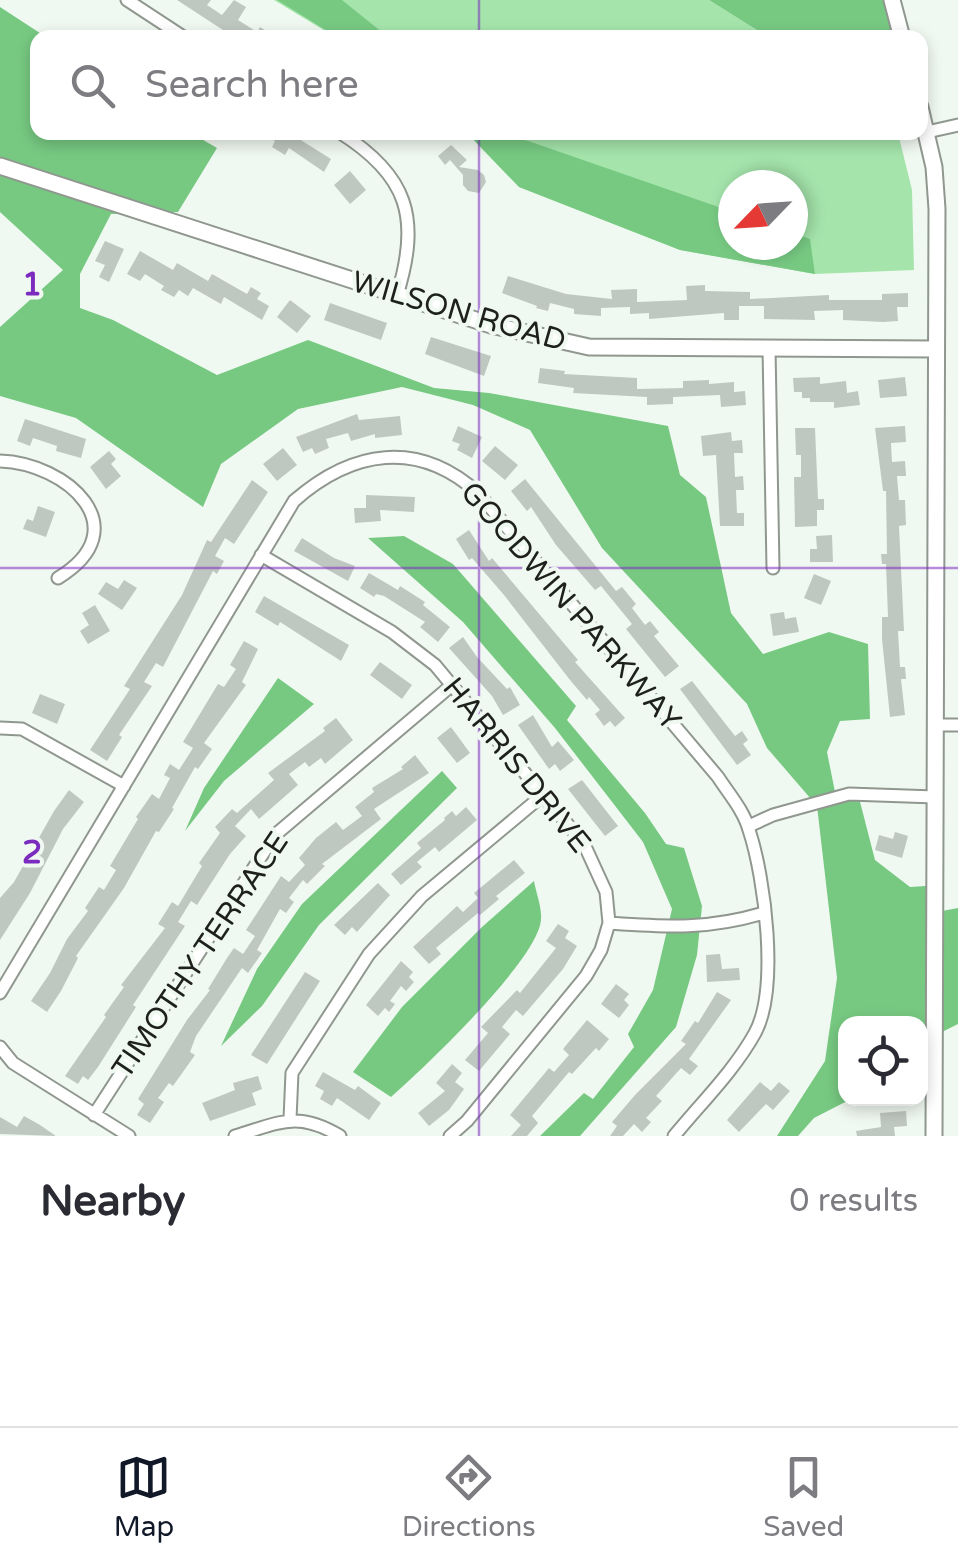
<!DOCTYPE html>
<style>
:root{--surface:#fff;--page:#f2f2f3;--text:#2b2b33;--muted:#7c7c81;--line:#e1e1e2;--accent:#111827}
body{margin:0;font-family:"Varela Round",sans-serif;background:var(--page);color:var(--text)}
.controls{position:absolute;right:30px;bottom:30px;display:grid;overflow:hidden;border-radius:20px;box-shadow:0 5px 15px #0003}
.controls button{width:90px;height:90px;display:grid;place-items:center;padding:0;border:0;border-bottom:2px solid var(--line);background:var(--surface);color:var(--text);font:50px sans-serif}
.compass{position:absolute;left:718px;top:170px;width:90px;height:90px;border-radius:50%;background:var(--surface);box-shadow:0 5px 15px #0003;rotate:245deg}
.list{margin:0;padding:0;list-style:none}
h2{display:flex;justify-content:space-between;align-items:center;height:130px;margin:0;padding:0 40px;font-size:42px}
h2 small{font-size:32px;font-weight:400;color:var(--muted)}
.icon{flex:none;width:55px;height:55px;fill:none;stroke:currentColor;stroke-width:2;stroke-linecap:round;stroke-linejoin:round}
.map{position:relative;flex:none;width:958px;height:1136px;overflow:hidden}
.search{position:absolute;background:var(--surface);box-shadow:0 5px 15px #0003;left:30px;right:30px;top:30px;height:110px;display:flex;align-items:center;gap:25px;box-sizing:border-box;padding:0 35px;border-radius:20px;color:var(--muted);font-size:38px}
.sheet{height:290px;background:var(--surface)}
nav{display:flex;justify-content:space-around;align-items:center;box-sizing:border-box;height:140px;border-top:2px solid var(--line);background:var(--surface);font-size:28px;color:var(--muted)}
nav a{display:grid;justify-items:center;gap:5px}
nav .on{color:var(--accent)}
.map>svg:first-child{display:block}
.green{fill:#a5e5ac;fill-rule:evenodd}
.forest{fill:#77c982}
.building{fill:#bfc8c0}
.lines{fill:none;stroke-linecap:round;stroke-linejoin:round}
.street-casing{stroke:#8f978f;stroke-width:15}
.secondary-casing{stroke:#8f978f;stroke-width:19}
.street{stroke:#fff;stroke-width:11}
.secondary{stroke:#fff;stroke-width:15}
.grid{fill:none;stroke:#7b2cbf;stroke-width:2.5;stroke-opacity:0.55}
.labels{text-anchor:middle;stroke-width:8;stroke-linejoin:round;paint-order:stroke}
.street-label{font-size:30px;fill:#1d201d;stroke:#f0f9f1}
.grid-label{font-size:32px;text-anchor:middle;font-weight:bold;fill:#7b2cbf;stroke:#f0f9f1;stroke-width:8;stroke-linejoin:round;paint-order:stroke}
</style>
<div class="map">
<svg width="958" height="1136" viewBox="0 0 958 1136">
<rect width="100%" height="100%" fill="#f0f9f1"/>
<path class="green" d="M274 0H709L768 37H335Z
M467 133H898L912 190 914 270 815 274 680 250 519 187ZM733 185H793V245H733Z"/>
<path class="forest" d="M277 0H342L388 37H337Z
M709 0H897L906 37H768Z
M0 7 46 37 38 38V132L191 133 217 148 178 212 111 214 80 274V308L113 320 217 375 308 340 434 388 489 393 668 426 680 475 706 497 731 613 763 654 829 632 868 644 870 719 840 721 827 752 836 797 858 794 875 860 910 887 941 885 942 911 958 908V1024L942 1032 940 1090 921 1092 920 1024H846V1098L851 1099 814 1118 798 1136H777L825 1061 837 978 817 806 767 748 747 704 602 548 530 430 473 405 402 387 298 409 221 464 203 507 76 418 0 396V327L63 270 0 212Z
M467 133H505L733 212V245H793V233L810 239 815 274 680 250 519 187Z
M404 536 453 564 576 706 567 720 645 813 666 844 684 848 702 906 697 955 676 1027 580 1136H540L584 1093 593 1099 634 1047 628 1034 653 990 672 909 643 842 555 728 463 622 368 538Z
M278 678 314 704 224 781 185 831 204 788Z
M442 771 457 788 319 925 262 1006 221 1046 257 969 302 904Z
M534 881C536 893 542 907 541 919 540 958 423 1069 391 1097L353 1072 402 1007 482 927Z"/>
<path class="building" d="M177 0H211L207 5 222 15 234 0 246 7 238 20 257 32 260 27 277 38H239L229 34Z
M261 132H288L331 159 324 172 289 148 285 155 272 147 275 141Z
M451 145 467 160 459 167 478 170 484 175 486 182 479 193 468 191 463 185V175L450 160 445 165 438 156Z
M350 171 366 190 350 204 334 185Z
M105 241 124 249 109 282 99 277 105 265 95 261Z
M140 251 173 270 177 263 208 281 212 274 247 294 251 287 261 293 257 299 269 306 262 320 224 297 221 304 193 288 188 296 179 290 174 297 161 290 164 286 145 274 140 281 127 274Z
M508 276 566 294 612 299 611 290 637 289V302L687 300 686 286 705 285V291L750 292V299L829 295V300H882V294L908 293V307H897L898 321 883 322 843 320V310L814 311 815 320 764 319V306H739V320H724V313L649 319V313L630 314V307L601 308V316L574 314V309L550 303 548 311 536 308 537 306 502 293Z
M290 300 311 316 297 333 277 317Z
M330 303 387 323 381 340 324 320Z
M431 337 491 356 484 376 425 354Z
M540 368 565 371 564 374 637 378V389L683 388V381L709 380V384L734 382V392L745 391 746 405 721 407 720 395 673 397V404L647 405V397L573 393 574 388 538 383Z
M820 377V384L846 381 847 393 858 391 860 405 834 408V402H810V398H802V392H794L793 378Z
M905 377 907 396 880 398 878 380Z
M357 414 359 420 400 416 402 435 375 438V434L351 441 348 433 326 439 329 448 315 454 312 448 303 452 296 437Z
M25 419 86 439 81 458 56 451 57 446 33 438 30 446 17 441Z
M458 426 482 437 472 458 457 450 460 444 452 441Z
M905 426 906 442 891 443 892 462 905 461 906 476H897L899 500H905L906 525 899 526 904 631H898L900 667H905L906 679H901L905 715 890 717 882 639V617H888L886 564H882L881 554H887L886 491H883L875 428Z
M795 428H815L818 499H824V510H817V526L795 527 794 477H801V455H796Z
M731 432 732 441 742 440 743 453H734L735 477 743 476 744 490H736L737 513H744V526H720L716 455 703 456 701 436Z
M495 446 518 465 505 480 482 461Z
M283 448 297 465 277 481 263 464Z
M109 451 116 459 111 464 121 476 106 489 90 467Z
M525 479 616 591 622 587 636 604 632 608 645 625 650 621 659 632 654 636 679 666 665 677 626 629 632 624 601 586 595 590 556 545 531 507 527 511 511 491Z
M252 480 268 492 234 544 225 538 215 556 224 561 217 574 213 571 163 667 156 663 144 682 152 686 119 735 122 737 107 761 90 750 130 689 124 686 182 595 207 540 211 542Z
M366 495 415 497 414 512 380 510 381 521 355 523 354 508H366Z
M38 506 55 512 46 537 23 529 27 519 33 521Z
M469 530 489 561 492 558 578 660 575 662 625 718 615 727 610 721 604 726 595 714 600 710 589 697 587 700 570 680 504 595 472 558 469 560 456 539Z
M832 535 833 562H810V549H817L816 536Z
M302 538 334 558 355 566 348 581 294 551Z
M369 573 398 590 400 586 425 602 423 605 450 627 438 642 420 627 425 622 384 596 376 594 374 597 360 588Z
M814 574 831 581 821 605 804 598Z
M124 580 137 588 122 610 98 594 106 582 118 589Z
M264 596 349 645 341 661 280 622 278 626 255 612Z
M95 605 110 631 88 644 80 631 89 625 82 613Z
M784 612 785 619 796 617 799 632 773 636 770 614Z
M463 637 477 657 507 689 510 687 520 705 503 715 492 696 449 648Z
M244 641 258 649 242 682 246 685 204 743 212 749 198 769 195 767 172 808 174 809 159 832 156 831 124 888 76 956 78 958 61 991 47 1012 31 1001 50 973 67 939 88 911 85 908 99 887 104 890 116 870 110 866 138 819 136 817 152 794 159 799 170 778 164 775 170 764 179 770 193 748 183 742 218 684 224 687 236 669 230 665Z
M380 662 412 685 402 699 370 675Z
M692 681 735 736 742 731 748 740 743 744 751 755 737 765 680 689Z
M40 694 65 704 57 724 32 713Z
M533 715 552 747 558 741 574 760 560 771 555 764 549 769 518 725Z
M336 718 353 740 325 764 321 758 309 767 305 762 289 774 298 785 259 819 251 809 235 826 246 836 230 854 197 905 191 901 178 922 185 926 133 1005 136 1007 98 1067 88 1080 83 1076 78 1084 65 1076 106 1017 104 1015 124 987 121 985 165 928 158 924 172 902 178 906 202 866 199 863 220 833 215 827 232 809 237 813 274 780 268 773 325 731 323 728Z
M451 727 470 753 457 763 437 738Z
M415 755 429 773 374 809 381 819 322 864 325 866 307 884 303 880 289 898 294 902 286 913 280 909 257 950 262 953 248 973 242 968 196 1036 190 1052 195 1055 173 1086 169 1083 158 1098 164 1102 150 1123 137 1115 144 1104 138 1099 187 1020 210 990 208 989 227 958 234 948 243 954 255 936 246 930 281 876 289 882 305 865 299 858 316 838 336 822 343 830 362 816 355 807 374 792 372 788 403 769 401 767Z
M582 780 618 826 605 836 568 789Z
M69 790 84 802 63 829 30 893 0 940V898L14 882 54 811Z
M466 807 477 820 439 852 435 847 417 862 422 867 401 885 391 874 421 848 417 843 445 820 444 818 452 811 456 816Z
M895 832 908 836 902 858 875 850 879 835 893 839Z
M514 860 525 873 496 896 499 899 480 915 478 913 436 948 441 954 429 964 413 947 457 906 463 912 478 898 474 893Z
M378 883 390 895 357 932 352 927 345 935 334 925Z
M558 924 569 931 565 938 577 946 563 969 523 1016 516 1010 502 1027 510 1034 479 1071 465 1060 488 1033 481 1027 517 990 520 993 556 948 546 941Z
M720 954 722 969 739 968 740 980 707 982 706 955Z
M401 961 413 972 409 977 414 982 406 991 401 986 390 1001 395 1004 389 1012 385 1008 378 1016 366 1005Z
M305 972 320 981 267 1064 251 1055Z
M616 984 629 994 624 1000 629 1005 619 1018 601 1004Z
M717 992 731 1000 689 1059 698 1066 690 1075 681 1068 656 1096 662 1101 646 1118 651 1122 642 1132 634 1124 623 1136H610L617 1126 612 1122 635 1095 686 1044 681 1041 695 1021 698 1023Z
M587 1020 609 1039 599 1051 596 1048 572 1074 569 1072 532 1116 538 1123 527 1136H511L521 1125 510 1115 549 1068 554 1072 569 1055 563 1049Z
M452 1064 462 1073 455 1082 464 1089 449 1110 429 1126 418 1113 445 1091 436 1083Z
M323 1072 355 1090 358 1086 381 1103 369 1120 337 1098 332 1106 320 1099 324 1091 315 1086Z
M258 1076 262 1089 252 1093 256 1105 210 1121 202 1103 235 1090 233 1083Z
M760 1082 771 1091 779 1082 790 1091 773 1110 766 1104 739 1132 727 1120Z
M906 1111 907 1126 894 1127 895 1136H857L856 1131 881 1127 880 1113Z
M24 1116 40 1125 56 1136 0 1134V1117L17 1127Z"/>
<g class="lines">
<g class="street-casing">
<path id="street" d="M127 0 185 38
M339 132C408 175 421 218 397 295
M927 132 958 125
M769 348 773 568
M0 461C66 463 140 528 58 578
M261 555 392 632 435 665 584 844 606 892 609 923 601 950 586 976 467 1121 450 1136
M937 725H958
M0 728 22 729 124 786
M749 826 773 815 849 794 935 797
M609 923C668 927 706 930 764 913
M0 993 294 501C352 450 418 439 478 493L718 777C729 794 744 811 749 830 765 878 779 989 755 1033 734 1071 701 1103 674 1136
M0 1047 13 1063 129 1136
M94 1115 275 835 452 685
M290 1119 292 1073 369 954 422 896 543 795
M235 1136C279 1123 297 1110 340 1136"/>
</g>
<g class="secondary-casing">
<path id="secondary" d="M892 0 902 38
M920 107 934 167 937 209 934 1136
M0 166 491 325 589 347 936 349"/>
</g>
<use href="#street" class="street"/>
<use href="#secondary" class="secondary"/>
</g>
<path class="grid" d="M479 0V38M479 132V1136M0 568H958"/>
<g class="labels">
<g class="street-label">
<text transform="translate(459 311) rotate(16)" y="10">WILSON ROAD</text>
<text transform="translate(571 606) rotate(49)" y="10">GOODWIN PARKWAY</text>
<text transform="translate(517 765) rotate(51)" y="10">HARRIS DRIVE</text>
<text transform="translate(200 955) rotate(-56)" y="10">TIMOTHY TERRACE</text>
</g>
</g>
<g class="grid-label">
<text x="32" y="295">1</text>
<text x="32" y="863">2</text>
</g>
</svg>
<div class="controls">
<button><svg class="icon" aria-label="locate" viewBox="0 0 24 24"><circle cx="12" cy="12" r="6"/><path d="M12 2v4M12 18v4M2 12h4M18 12h4"/></svg></button>
</div>
<svg class="compass" viewBox="-18 -18 36 36"><path d="M0-13l5 13h-10z" fill="#e53935"/><path d="M0 13l5-13h-10z" fill="#7c7c81"/></svg>
<div class="search"><svg class="icon" aria-label="search" viewBox="0 0 24 24"><circle cx="10" cy="10" r="6"/><path d="M15 15l6 6"/></svg>Search here</div>
</div>
<section class="sheet">
<h2>Nearby<small>0 results</small></h2>
<ul class="list">
</ul>
</section>
<nav>
<a class="on"><svg class="icon" aria-label="map" viewBox="0 0 24 24"><path d="M3 6l6-2 6 2 6-2v14l-6 2-6-2-6 2zM9 4v14M15 6v14"/></svg>Map</a>
<a><svg class="icon" aria-label="directions" viewBox="0 0 24 24"><path d="M12 3l9 9-9 9-9-9zM9 14v-3h6M13 9l2 2-2 2"/></svg>Directions</a>
<a><svg class="icon" aria-label="saved" viewBox="0 0 24 24"><path d="M7 4h10v16l-5-4-5 4z"/></svg>Saved</a>
</nav>
